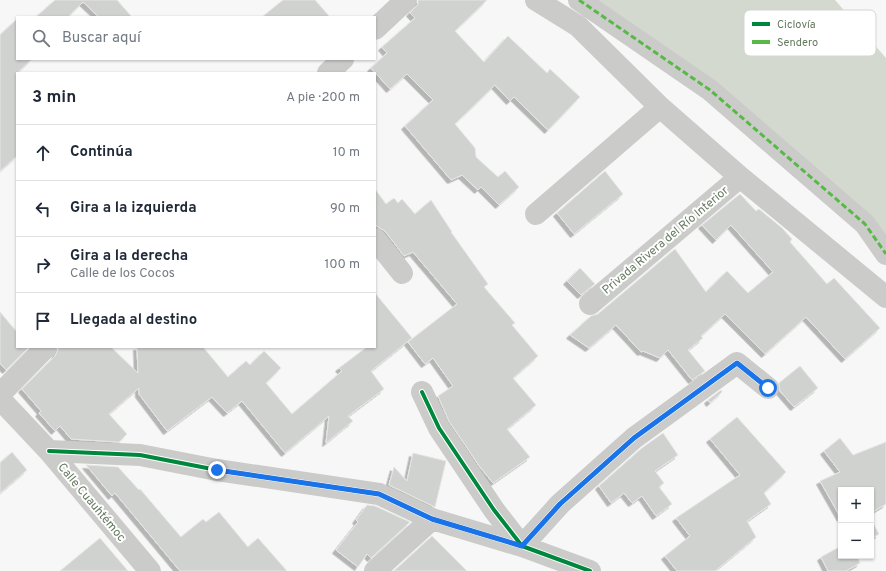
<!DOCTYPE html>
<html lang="es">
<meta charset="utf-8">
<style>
:root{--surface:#fff;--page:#f6f6f7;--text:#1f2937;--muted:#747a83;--line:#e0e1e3}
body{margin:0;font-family:Overpass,sans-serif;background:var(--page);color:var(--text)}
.controls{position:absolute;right:12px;bottom:12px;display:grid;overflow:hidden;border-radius:0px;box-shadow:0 1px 3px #0004}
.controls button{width:36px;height:36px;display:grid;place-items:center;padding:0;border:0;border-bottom:1px solid var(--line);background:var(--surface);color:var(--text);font:20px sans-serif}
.stop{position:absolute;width:12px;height:12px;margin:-9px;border:3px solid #1a73e8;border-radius:50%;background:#fff}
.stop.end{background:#1a73e8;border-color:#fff;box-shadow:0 1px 4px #0008}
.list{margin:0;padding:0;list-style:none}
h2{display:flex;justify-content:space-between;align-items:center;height:52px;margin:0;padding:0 16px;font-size:17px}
h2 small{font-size:13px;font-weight:400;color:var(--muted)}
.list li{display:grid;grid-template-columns:26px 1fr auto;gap:12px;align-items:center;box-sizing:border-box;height:56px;padding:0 16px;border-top:1px solid var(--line)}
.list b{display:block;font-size:15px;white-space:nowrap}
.list p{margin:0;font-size:13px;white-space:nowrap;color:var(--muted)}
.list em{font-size:13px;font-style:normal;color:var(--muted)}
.icon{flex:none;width:22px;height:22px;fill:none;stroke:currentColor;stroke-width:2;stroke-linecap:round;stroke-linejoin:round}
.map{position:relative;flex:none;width:886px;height:571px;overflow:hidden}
.search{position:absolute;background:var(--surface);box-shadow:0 1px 3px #0004;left:16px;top:16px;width:360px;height:44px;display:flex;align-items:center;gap:10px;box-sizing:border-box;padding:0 14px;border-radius:0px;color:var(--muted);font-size:15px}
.panel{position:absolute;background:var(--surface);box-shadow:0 1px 3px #0004;left:16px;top:72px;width:360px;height:276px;border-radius:0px}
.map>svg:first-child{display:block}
.water{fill:#d4d9cf}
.building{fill:#d0d2cf;stroke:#e6e6e6;filter:url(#shadow)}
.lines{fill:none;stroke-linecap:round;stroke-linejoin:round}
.street{stroke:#cbccca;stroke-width:22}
.quiet{stroke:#58b947;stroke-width:3;stroke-dasharray:6 3;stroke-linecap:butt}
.cycleway-casing{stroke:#fff;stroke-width:6}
.cycleway{stroke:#00873e;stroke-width:4}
.route{stroke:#1a73e8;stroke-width:5}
.labels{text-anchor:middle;stroke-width:4;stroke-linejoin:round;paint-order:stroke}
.street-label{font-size:12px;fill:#667a5f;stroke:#fff}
.key{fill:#fff;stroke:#d1d7cf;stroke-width:1}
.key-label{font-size:11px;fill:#667a5f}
</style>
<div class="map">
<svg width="886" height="571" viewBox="0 0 886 571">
<defs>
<filter id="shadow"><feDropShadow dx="-3.5" dy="3.5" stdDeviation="0" flood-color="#0004"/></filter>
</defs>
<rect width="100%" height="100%" fill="#f7f7f7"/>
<path class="water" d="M579 0H835L886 58V254L865 224Z"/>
<path class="building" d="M55 0H117L132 17H99L83 2 68 17H36Z
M283 0H315L330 17H262Z
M418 0H487L455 31 484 62 508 36 547 73 550 69 580 97 548 130 514 97 510 101 495 85 455 124 475 148 476 157 498 177 505 171 519 187 499 205 481 187 478 190 462 175 451 180 405 126 433 100 407 74 390 89 371 68 387 53 382 47 415 18 410 13 418 4Z
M17 19V59H32L17 73V156L0 171V35Z
M605 171 623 194 574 234 557 213Z
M375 189 386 204 394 198 398 203 402 199 415 214 431 200 452 232H451L488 284 484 287 515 323 512 325 538 356 513 378 536 405 507 429 530 457 493 483 480 467 449 421 438 396 453 386 433 358 425 364 408 342 457 304 413 252 404 256 385 231 375 225Z
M740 194 756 211 759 209 782 228 792 239 790 242 827 284 834 278 880 328 845 359 806 317 765 354 725 314 701 336 703 338 688 350 705 371 692 380 668 350 660 358 643 351 641 352 616 325 589 348 570 335 591 316 598 314 675 249 706 292 727 271 748 293 773 272 731 225 716 240 702 225Z
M580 268 595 284 581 295 567 281Z
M375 293 412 338 371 371 384 389 348 416 353 421 326 443 329 416 285 453 242 401 227 413 212 397 167 431 139 394V388L109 414 127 434 119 442 71 439 60 426 55 431 39 413 41 411 22 389 55 356 58 350V347H111L138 373 137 347H203L228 377 246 361 250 365 264 351 281 368 266 383 292 414 342 371 339 368 367 347H375Z
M0 312 17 332V347H29L6 370 0 363Z
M800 366 818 388 794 407 780 391 779 383Z
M721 390 722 392 710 403 708 400Z
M737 417 786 472 764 493 771 504 747 521 756 537 715 571H677L665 556 690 536 676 518 740 475 710 439Z
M663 433 678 455 655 471 664 483 659 487 672 504 656 516 642 496 632 503 624 493 611 503 599 486 642 448Z
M840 438 853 455 886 442V504L871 513V490H841V518L820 481 840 472 824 451Z
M12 452 27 470 0 493V463Z
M413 453 446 461 435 507 389 485 394 467 407 481Z
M86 465 118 467 139 490 140 489 181 537 203 519 206 522 219 512 248 547 258 538 287 571H180L115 493 112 496Z
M367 505 375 506 410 522 371 558 367 554 358 567 336 550 358 522 356 520Z
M871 519 879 534 871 539Z
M432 536 467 571H394Z
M100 538 128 571H60Z
M841 546V556H857L860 563 846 571H828L821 557Z"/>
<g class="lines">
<path class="street" d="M536 0 578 26 660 107 740 177 886 297
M579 0 710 90 865 224 886 254
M375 29 406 0
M328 73 343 59
M536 214 660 107
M375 239 402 273
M590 304 740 177
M422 392 439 428 494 510 522 546 560 504 634 438 737 363 768 388
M0 394 46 347
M0 399 49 451 150 571
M49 451 140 455 217 470 379 494 432 519 522 546 590 571
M375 571 432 519"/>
<path class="quiet" d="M579 0 710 90 865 224 886 254"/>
<g class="cycleway-casing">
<path id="cycleway" d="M422 392 439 428 494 510 522 546 560 504 634 438 737 363 768 388
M49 451 140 455 217 470 379 494 432 519 522 546 590 571"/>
</g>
<use href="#cycleway" class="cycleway"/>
</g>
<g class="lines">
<path class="route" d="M217 470 379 494 432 519 522 546 560 504 634 438 737 363 768 388"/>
</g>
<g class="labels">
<g class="street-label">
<text transform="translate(665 240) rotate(-40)" y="4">Privada Rivera del Río Interior</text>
<text transform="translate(92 502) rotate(50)" y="4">Calle Cuauhtémoc</text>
</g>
</g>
<rect x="744" y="10" width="132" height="46" rx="6" class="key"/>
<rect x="752" y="22" width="18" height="4" fill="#00873e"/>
<rect x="752" y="40" width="18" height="4" fill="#58b947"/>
<g class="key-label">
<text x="777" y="28">Ciclovía</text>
<text x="777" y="46">Sendero</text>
</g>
</svg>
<div class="controls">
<button>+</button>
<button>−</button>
</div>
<div class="stop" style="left:768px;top:388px"></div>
<div class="stop end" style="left:217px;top:470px"></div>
<div class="search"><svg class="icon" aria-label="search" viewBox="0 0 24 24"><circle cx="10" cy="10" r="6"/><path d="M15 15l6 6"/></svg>Buscar aquí</div>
<section class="panel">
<h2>3 min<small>A pie · 200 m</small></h2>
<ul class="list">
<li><svg class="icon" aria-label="ahead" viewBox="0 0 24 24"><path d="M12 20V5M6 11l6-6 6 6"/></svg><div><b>Continúa</b></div><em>10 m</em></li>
<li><svg class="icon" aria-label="left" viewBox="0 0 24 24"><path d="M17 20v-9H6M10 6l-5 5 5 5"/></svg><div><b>Gira a la izquierda</b></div><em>90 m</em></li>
<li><svg class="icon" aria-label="right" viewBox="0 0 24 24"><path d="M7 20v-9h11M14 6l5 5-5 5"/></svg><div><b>Gira a la derecha</b><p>Calle de los Cocos</p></div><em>100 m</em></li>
<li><svg class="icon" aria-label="arrive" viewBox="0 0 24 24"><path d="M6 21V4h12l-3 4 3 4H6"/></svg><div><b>Llegada al destino</b></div></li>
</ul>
</section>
</div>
